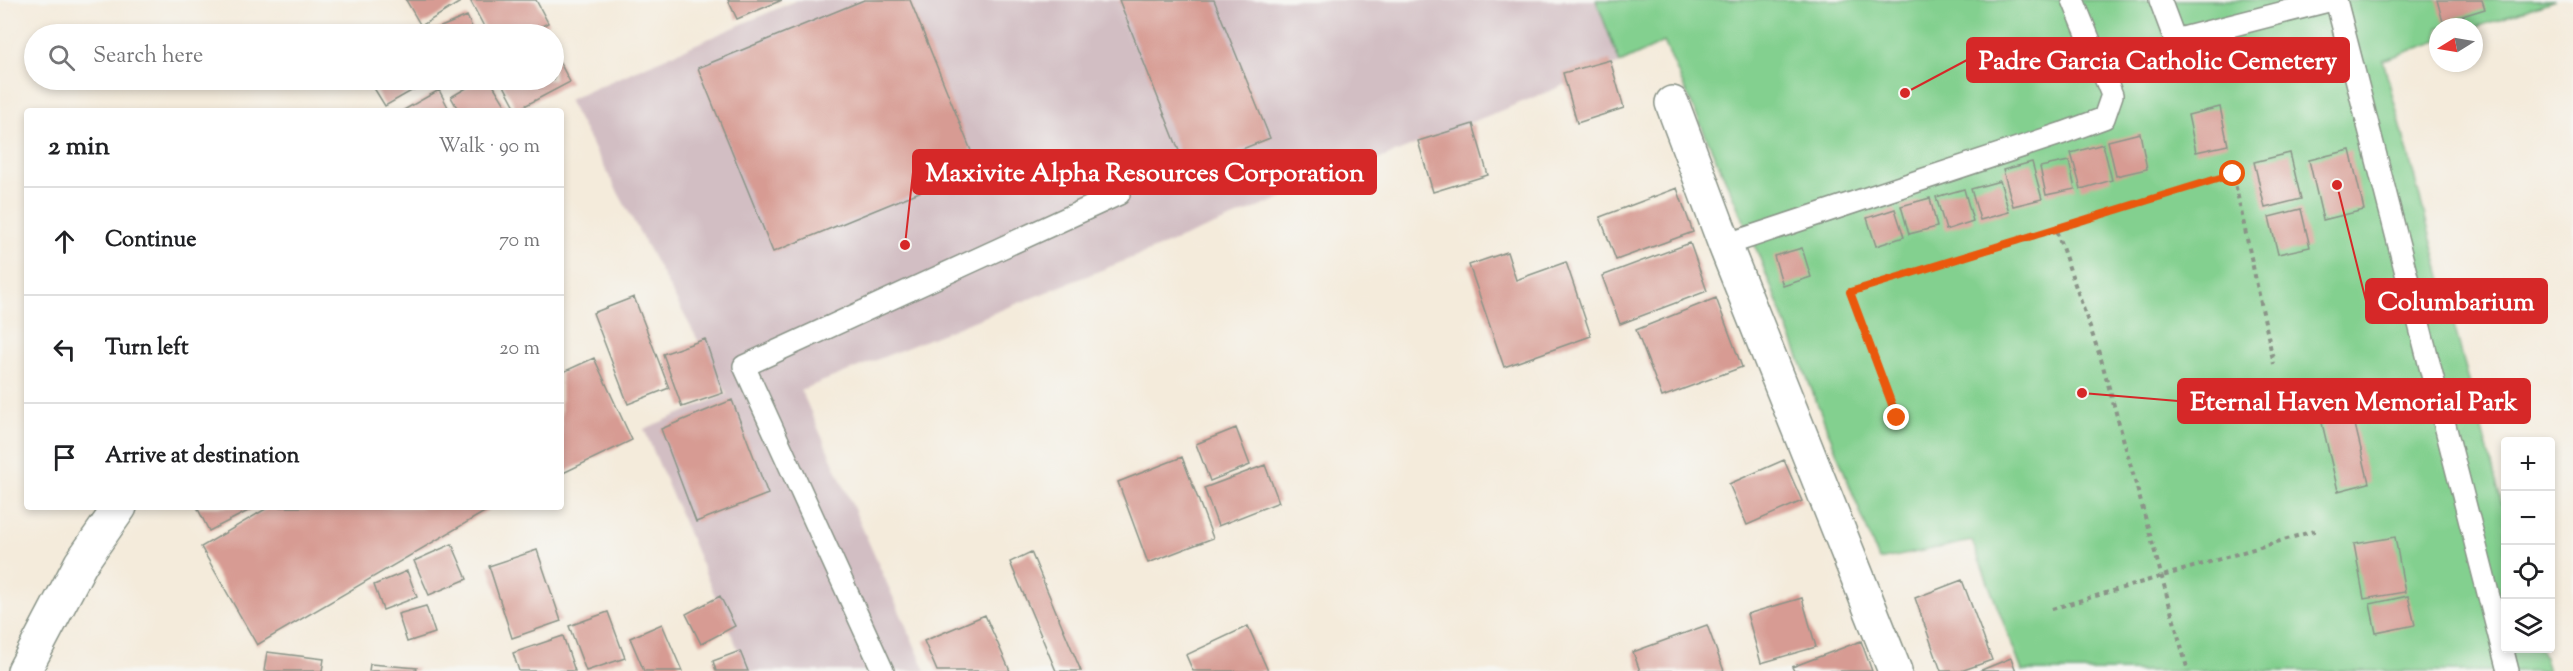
<!DOCTYPE html>
<meta charset="utf-8">
<style>
:root{--surface:#fff;--page:#f2f2f2;--text:#202124;--muted:#757577;--line:#e0e0e0}
body{margin:0;font-family:"Sorts Mill Goudy",serif;background:var(--page);color:var(--text)}
.controls{position:absolute;right:18px;bottom:18px;display:grid;overflow:hidden;border-radius:6px;box-shadow:0 3px 9px #0003}
.controls button{width:54px;height:54px;display:grid;place-items:center;padding:0;border:0;border-bottom:2px solid var(--line);background:var(--surface);color:var(--text);font:30px sans-serif}
.compass{position:absolute;left:2429px;top:18px;width:54px;height:54px;border-radius:50%;background:var(--surface);box-shadow:0 3px 9px #0003;rotate:259deg}
.stop{position:absolute;width:18px;height:18px;margin:-14px;border:4px solid #ea580c;border-radius:50%;background:#fff}
.stop.end{background:#ea580c;border-color:#fff;box-shadow:0 2px 6px #0008}
.list{margin:0;padding:0;list-style:none}
h2{display:flex;justify-content:space-between;align-items:center;height:78px;margin:0;padding:0 24px;font-size:26px}
h2 small{font-size:20px;font-weight:400;color:var(--muted)}
.list li{display:grid;grid-template-columns:39px 1fr auto;gap:18px;align-items:center;box-sizing:border-box;height:108px;padding:0 24px;border-top:2px solid var(--line)}
.list b{display:block;font-size:22px;white-space:nowrap}
.list em{font-size:20px;font-style:normal;color:var(--muted)}
.icon{flex:none;width:33px;height:33px;fill:none;stroke:currentColor;stroke-width:2;stroke-linecap:round;stroke-linejoin:round}
.map{position:relative;flex:none;width:2573px;height:671px;overflow:hidden}
.search{position:absolute;background:var(--surface);box-shadow:0 3px 9px #0003;left:24px;top:24px;width:540px;height:66px;display:flex;align-items:center;gap:15px;box-sizing:border-box;padding:0 21px;border-radius:33px;color:var(--muted);font-size:22px}
.panel{position:absolute;background:var(--surface);box-shadow:0 3px 9px #0003;left:24px;top:108px;width:540px;height:402px;border-radius:6px}
.map>svg:first-child{display:block}
.industrial{fill:#d2bec3}
.green{fill:#83d08f;stroke:#518662;stroke-width:1.5}
.building{fill:#d79b93}
.lines{fill:none;stroke-linecap:round;stroke-linejoin:round}
.service-casing{stroke:#8a9488;stroke-width:24}
.minor-casing{stroke:#8a9488;stroke-width:36}
.path{stroke:#8a9488;stroke-width:4;stroke-dasharray:4.5 4.5;stroke-linecap:butt}
.service{stroke:#fff;stroke-width:21}
.minor{stroke:#fff;stroke-width:33}
.route{stroke:#ea580c;stroke-width:8}
.leader{fill:none;stroke:#d62828;stroke-width:2}
.callout-dot{fill:#d62828;stroke:#f6f6f2;stroke-width:2}
.callout{fill:#d62828;stroke:#d62828;stroke-width:2}
.callout-label{font-size:26px;text-anchor:middle;font-weight:bold;fill:#fff}
</style>
<div class="map">
<svg width="2573" height="671" viewBox="0 0 2573 671">
<rect width="100%" height="100%" fill="#f6f6f2"/>
<filter id="ink" filterUnits="userSpaceOnUse"><feTurbulence type="fractalNoise" baseFrequency=".0167" numOctaves="2"/><feDisplacementMap in="SourceGraphic" scale="12" xChannelSelector="R" yChannelSelector="G"/><feConvolveMatrix kernelMatrix="1 2 1 2 8 2 1 2 1" color-interpolation-filters="sRGB"/></filter>
<filter id="wash" filterUnits="userSpaceOnUse"><feTurbulence type="fractalNoise" baseFrequency=".008" numOctaves="4" result="noise"/><feDisplacementMap in="SourceGraphic" scale="24" xChannelSelector="R" yChannelSelector="G"/><feGaussianBlur stdDeviation="1.35" result="paint"/><feColorMatrix in="noise" values="0 0 0 0 0 0 0 0 0 0 0 0 0 0 0 0 0 1.4 0 .05"/><feComposite in="paint" operator="in"/></filter>
<g filter="url(#wash)">
<rect width="100%" height="100%" fill="#f4ebdb"/>
<path class="industrial" d="M797 0H1596L1620 63 801 390 926 671H747L644 429 727 394 568 100Z"/>
<path class="green" d="M1596 0H2555L2474 28 2438 27V41L2383 60 2505 515 2506 648 2541 649 2548 671H2022L1972 541 1879 560 1755 246 1664 42 1620 63Z"/>
<g id="blocks">
<path class="building" d="M406 0H461L462 1 421 26Z
M470 0H536L548 23 526 34H488Z
M728 0H782L737 19Z
M864 0H910L978 168 773 252 698 68Z
M1119 0H1214L1270 138 1187 171Z
M2437 0H2482L2485 9 2443 22Z
M467 16 475 34H430L429 32Z
M554 51 570 82 517 110 501 80H554Z
M1610 60 1624 108 1577 123 1563 73Z
M369 80H419L422 85 385 106Z
M480 80H490L509 111H459L451 97Z
M439 90 450 111H402Z
M2220 107 2228 145 2196 152 2188 115Z
M1473 124 1488 175 1433 192 1418 141Z
M2140 133 2147 169 2116 176 2108 141Z
M2103 144 2112 180 2081 189 2071 153Z
M2350 150 2364 210 2323 220 2309 160Z
M2290 153 2301 199 2265 208 2254 162Z
M2069 161 2075 189 2046 195 2040 167Z
M2032 162 2042 199 2013 206 2003 170Z
M2000 181 2009 212 1980 220 1971 189Z
M1677 188 1693 232 1616 260 1600 217Z
M1964 189 1973 221 1946 230 1936 197Z
M1930 198 1937 227 1909 234 1901 206Z
M1895 209 1904 237 1876 246 1867 218Z
M2301 209 2310 247 2278 254 2269 217Z
M1690 243 1707 291 1620 324 1602 276Z
M1802 248 1811 277 1783 286 1774 256Z
M1507 252 1516 280 1566 262 1591 336 1504 367 1469 265Z
M634 297 669 388 628 404 593 313Z
M1716 298 1742 367 1662 397 1636 330Z
M705 339 723 393 682 407 663 354Z
M594 358 632 440 561 474V373Z
M732 400 768 494 696 522 661 429Z
M2353 416 2369 483 2338 491 2322 423Z
M1236 428 1250 465 1210 481 1196 444Z
M1182 457 1213 538 1148 563 1118 482Z
M1784 460 1802 501 1747 525 1729 484Z
M1265 465 1279 502 1218 526 1204 488Z
M197 507H256L209 531Z
M269 507H487L488 510 257 645 201 547Z
M2395 537 2405 592 2364 599 2354 544Z
M452 544 467 579 429 595 414 561Z
M537 550 561 621 512 638 489 566Z
M1031 552 1081 671H1056L1010 562Z
M407 571 417 597 383 610 374 585Z
M1962 580 1992 660 1961 671H1941L1915 598Z
M720 596 735 626 701 644 686 614Z
M2408 596 2415 625 2376 633 2370 604Z
M1802 598 1816 647 1761 663 1747 614Z
M426 606 435 633 407 642 398 614Z
M608 612 625 658 586 671 569 626Z
M985 615 1010 671H937L924 641Z
M662 624 682 671H644L630 638Z
M1707 625 1724 671H1640L1633 652Z
M1248 626 1268 671H1193L1186 655Z
M563 636 575 671H519L513 653Z
M1861 641 1872 671H1794L1792 667Z
M740 651 748 671H716L713 661Z
M267 652 324 659 322 671H264Z
M2011 658 2016 671H1979Z
M370 664 417 668 416 671H369Z"/>
</g>
</g>
<g filter="url(#ink)">
<use href="#blocks" fill-opacity="0" stroke="#8a9488" stroke-width="1.5"/>
<g class="lines">
<g class="service-casing">
<path id="service" d="M2160 0 2175 40 2332 0
M2336 0 2508 671
M1725 245 2063 133 2104 118 2112 95 2073 0
M883 671 744 366 1119 194"/>
</g>
<g class="minor-casing">
<path id="minor" d="M1672 103 1725 245 1895 671
M24 671 81 563 120 507"/>
</g>
<path class="path" d="M2056 230 2233 174 2274 364
M1897 418 1850 292 2056 230 2101 359 2188 671
M2052 609 2317 530"/>
<use href="#service" class="service"/>
<use href="#minor" class="minor"/>
</g>
</g>
<g class="lines" filter="url(#ink)">
<path class="route" d="M1897 418 1850 292 2233 174"/>
</g>
<path class="leader" d="M1905 93L1967 60M905 245L913 172M2337 185L2366 301M2082 393L2178 401"/>
<g class="callout-dot">
<circle cx="1905" cy="93" r="6"/>
<circle cx="905" cy="245" r="6"/>
<circle cx="2337" cy="185" r="6"/>
<circle cx="2082" cy="393" r="6"/>
</g>
<g class="callout">
<rect x="1967" y="38" width="382" height="44" rx="6"/>
<rect x="913" y="150" width="463" height="44" rx="6"/>
<rect x="2366" y="279" width="181" height="44" rx="6"/>
<rect x="2178" y="379" width="352" height="44" rx="6"/>
</g>
<g class="callout-label">
<text x="2158" y="69">Padre Garcia Catholic Cemetery</text>
<text x="1145" y="181">Maxivite Alpha Resources Corporation</text>
<text x="2456" y="310">Columbarium</text>
<text x="2354" y="410">Eternal Haven Memorial Park</text>
</g>
</svg>
<div class="controls">
<button>+</button>
<button>−</button>
<button><svg class="icon" aria-label="locate" viewBox="0 0 24 24"><circle cx="12" cy="12" r="6"/><path d="M12 2v4M12 18v4M2 12h4M18 12h4"/></svg></button>
<button><svg class="icon" aria-label="layers" viewBox="0 0 24 24"><path d="M12 4l9 5-9 5-9-5zM3 14l9 5 9-5"/></svg></button>
</div>
<svg class="compass" viewBox="-18 -18 36 36"><path d="M0-13l5 13h-10z" fill="#e53935"/><path d="M0 13l5-13h-10z" fill="#757577"/></svg>
<div class="stop" style="left:2233px;top:174px"></div>
<div class="stop end" style="left:1897px;top:418px"></div>
<div class="search"><svg class="icon" aria-label="search" viewBox="0 0 24 24"><circle cx="10" cy="10" r="6"/><path d="M15 15l6 6"/></svg>Search here</div>
<section class="panel">
<h2>2 min<small>Walk · 90 m</small></h2>
<ul class="list">
<li><svg class="icon" aria-label="ahead" viewBox="0 0 24 24"><path d="M12 20V5M6 11l6-6 6 6"/></svg><div><b>Continue</b></div><em>70 m</em></li>
<li><svg class="icon" aria-label="left" viewBox="0 0 24 24"><path d="M17 20v-9H6M10 6l-5 5 5 5"/></svg><div><b>Turn left</b></div><em>20 m</em></li>
<li><svg class="icon" aria-label="arrive" viewBox="0 0 24 24"><path d="M6 21V4h12l-3 4 3 4H6"/></svg><div><b>Arrive at destination</b></div></li>
</ul>
</section>
</div>
